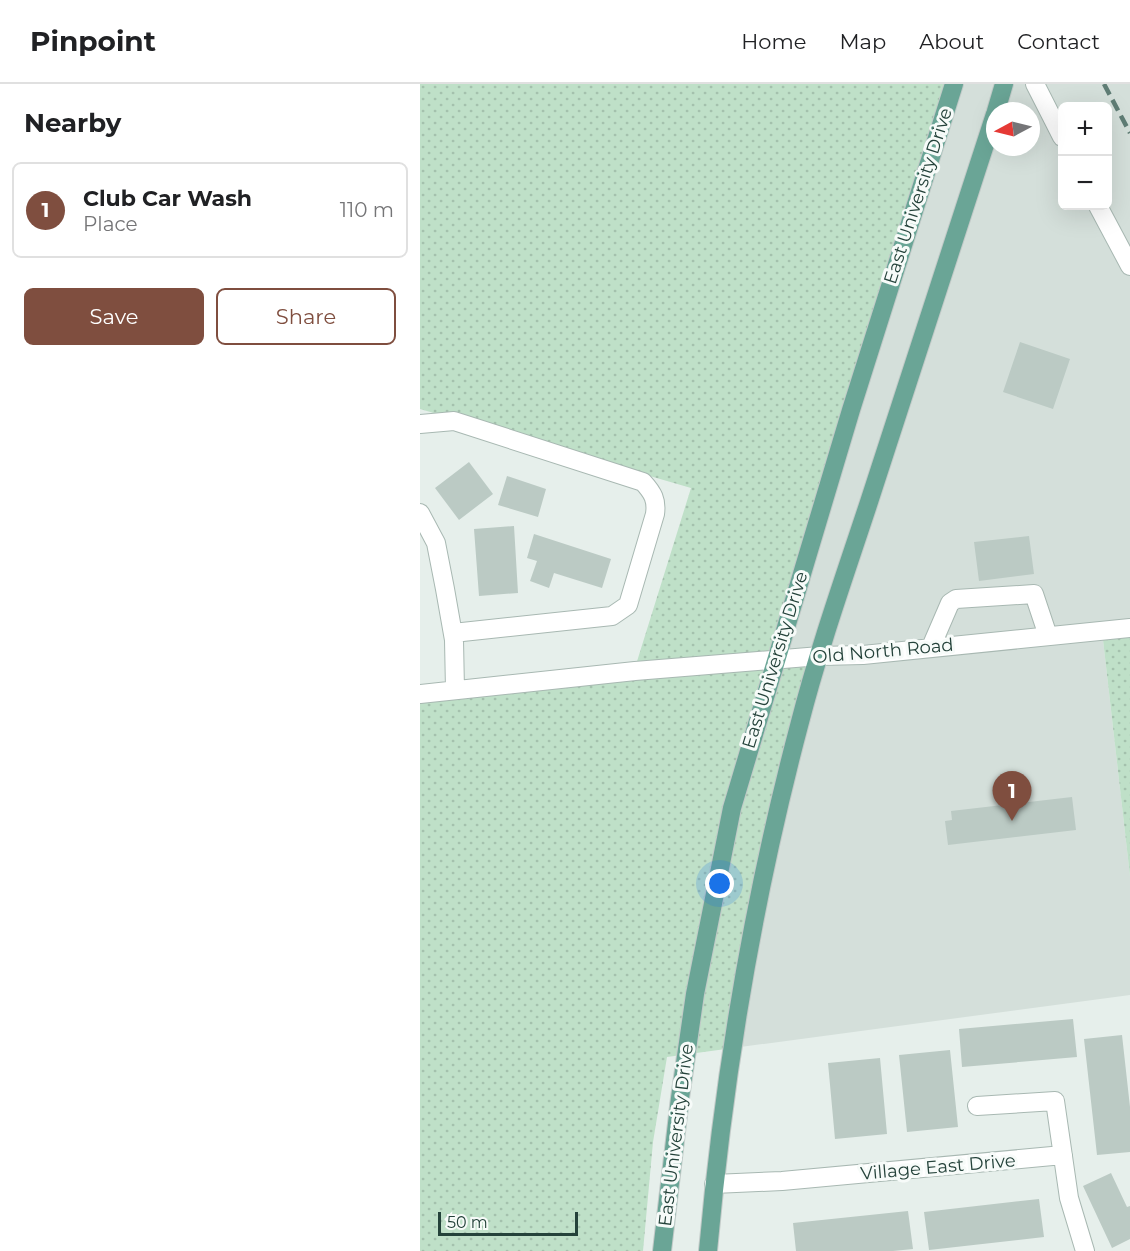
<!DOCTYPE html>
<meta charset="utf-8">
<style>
:root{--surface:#fff;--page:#f2f2f2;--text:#202124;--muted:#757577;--line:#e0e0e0;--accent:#7f4e3f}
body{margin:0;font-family:Montserrat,sans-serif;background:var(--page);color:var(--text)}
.controls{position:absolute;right:18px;top:18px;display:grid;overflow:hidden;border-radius:9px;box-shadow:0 6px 24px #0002}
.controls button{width:54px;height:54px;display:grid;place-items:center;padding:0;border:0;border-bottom:2px solid var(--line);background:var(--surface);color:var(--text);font:30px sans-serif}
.compass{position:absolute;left:566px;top:18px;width:54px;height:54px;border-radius:50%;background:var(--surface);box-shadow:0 6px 24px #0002;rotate:263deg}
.scale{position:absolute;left:18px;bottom:15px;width:140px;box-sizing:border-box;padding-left:6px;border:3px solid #24423a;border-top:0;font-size:16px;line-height:21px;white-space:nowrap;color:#24423a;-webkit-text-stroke:4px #f7fbf9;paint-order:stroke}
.you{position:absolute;left:300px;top:800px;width:21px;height:21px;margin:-15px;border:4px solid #fff;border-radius:50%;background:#1a73e8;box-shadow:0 0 0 9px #1a73e833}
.badge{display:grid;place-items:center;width:39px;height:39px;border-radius:50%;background:var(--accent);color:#fff;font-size:20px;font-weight:700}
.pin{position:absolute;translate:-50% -50px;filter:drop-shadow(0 2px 3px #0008)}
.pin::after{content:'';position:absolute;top:32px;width:21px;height:18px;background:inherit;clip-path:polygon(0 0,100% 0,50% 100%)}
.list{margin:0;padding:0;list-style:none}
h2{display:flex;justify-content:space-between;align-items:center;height:78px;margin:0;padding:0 24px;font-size:26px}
h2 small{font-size:20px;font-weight:400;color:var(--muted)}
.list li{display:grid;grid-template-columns:39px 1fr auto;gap:18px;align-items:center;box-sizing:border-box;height:96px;margin:0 12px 12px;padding:0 12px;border:2px solid var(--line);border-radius:9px}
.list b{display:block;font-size:22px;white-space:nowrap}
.list p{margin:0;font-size:20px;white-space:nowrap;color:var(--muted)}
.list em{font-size:20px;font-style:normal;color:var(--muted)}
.actions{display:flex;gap:12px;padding:18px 24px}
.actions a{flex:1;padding:14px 0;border:2px solid var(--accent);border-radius:9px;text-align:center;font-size:21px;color:var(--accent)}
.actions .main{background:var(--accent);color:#fff}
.map{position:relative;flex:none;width:710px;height:1167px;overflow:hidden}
header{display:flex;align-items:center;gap:36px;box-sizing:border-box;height:84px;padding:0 30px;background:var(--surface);border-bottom:2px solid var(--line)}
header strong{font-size:28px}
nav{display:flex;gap:33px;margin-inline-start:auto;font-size:21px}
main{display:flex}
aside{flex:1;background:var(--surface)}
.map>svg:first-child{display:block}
.built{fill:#d4dfda;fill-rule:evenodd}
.grass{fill:url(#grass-dots)}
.building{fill:#bbcac4}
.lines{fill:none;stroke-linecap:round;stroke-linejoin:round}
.minor-casing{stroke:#a8b8b2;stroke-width:20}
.major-casing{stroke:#c2cac8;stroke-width:20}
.minor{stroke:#fff;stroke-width:18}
.major{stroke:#6aa596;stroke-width:18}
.rail{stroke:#5f7d75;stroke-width:4.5;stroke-dasharray:12 6;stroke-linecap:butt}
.labels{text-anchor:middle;stroke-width:6;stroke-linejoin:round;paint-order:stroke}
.street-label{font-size:18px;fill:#24423a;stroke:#f7fbf9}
</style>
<header>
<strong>Pinpoint</strong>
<nav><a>Home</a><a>Map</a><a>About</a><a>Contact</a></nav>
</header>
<main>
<aside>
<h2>Nearby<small></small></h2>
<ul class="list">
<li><span class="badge">1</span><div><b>Club Car Wash</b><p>Place</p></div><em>110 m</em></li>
</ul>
<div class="actions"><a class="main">Save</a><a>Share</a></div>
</aside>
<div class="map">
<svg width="710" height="1167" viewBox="0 0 710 1167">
<defs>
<pattern id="grass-dots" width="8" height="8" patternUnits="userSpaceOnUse" patternTransform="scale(1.5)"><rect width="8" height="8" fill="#bfe0c8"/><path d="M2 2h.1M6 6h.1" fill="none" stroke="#a4c1ad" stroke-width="1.8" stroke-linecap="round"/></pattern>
</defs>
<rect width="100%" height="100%" fill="#e6efeb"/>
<path class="built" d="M534 0H710V544L682 547 710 792V911L313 964 355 576ZM642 22H688V122H642ZM575 27H611V63H575Z"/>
<path class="grass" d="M0 0H534L355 575 400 572 313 964 247 973 233 1058 223 1167H0V610L214 587 271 404 0 325Z
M710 544V792L682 547Z"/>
<path class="building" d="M600 258 650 275 633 325 583 308Z
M49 378 73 410 39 436 15 404Z
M87 392 126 405 118 433 78 421Z
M94 442 98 509 59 512 54 445Z
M114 450 191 475 182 504 134 489 129 504 110 497 117 477 107 474Z
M609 452 614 490 559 497 554 458Z
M652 713 656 746 528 761 525 737 532 736 531 727Z
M653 935 657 973 542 983 539 945Z
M702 951 710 1023V1068L677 1071 664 955Z
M530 966 538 1043 487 1048 479 971Z
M460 974 467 1050 415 1055 408 979Z
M691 1089 707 1123 710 1122V1155L692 1164 663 1102Z
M619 1115 624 1153 509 1166 504 1128Z
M488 1127 493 1165 473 1167H376L373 1139Z"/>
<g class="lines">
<g class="minor-casing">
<path id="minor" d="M615 0 642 53
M678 122 710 182
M0 340 34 337 223 398C233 409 237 416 235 430L208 521 192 532 33 549
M0 429 16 459 25 505 34 556 35 606
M511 563 530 519 536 515 614 510 628 552
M0 610 215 587 400 572 443 571 710 544
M557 1022 635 1017 649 1114 665 1167
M294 1100 362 1097 643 1071"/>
</g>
<g class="major-casing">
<path id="major" d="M576 27 584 0
M242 1167 260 1014 275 910 312 724 431 326 534 0
M288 1167C304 989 334 811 380 638 399 564 425 491 449 418 491 289 534 160 575 30"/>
</g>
<use href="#minor" class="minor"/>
<use href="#major" class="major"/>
<path class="rail" d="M684 0 710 49"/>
</g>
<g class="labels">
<g class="street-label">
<text transform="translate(498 112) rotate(-72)" y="6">East University Drive</text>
<text transform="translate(463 567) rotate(-5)" y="6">Old North Road</text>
<text transform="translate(355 576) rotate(-73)" y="6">East University Drive</text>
<text transform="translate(256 1051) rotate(-83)" y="6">East University Drive</text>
<text transform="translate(518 1083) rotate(-5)" y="6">Village East Drive</text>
</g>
</g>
</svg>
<div class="controls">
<button>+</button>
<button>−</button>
</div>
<svg class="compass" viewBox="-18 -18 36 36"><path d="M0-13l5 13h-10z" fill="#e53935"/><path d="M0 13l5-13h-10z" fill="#757577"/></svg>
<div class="scale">50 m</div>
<div class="you"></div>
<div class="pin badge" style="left:592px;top:737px">1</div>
</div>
</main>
